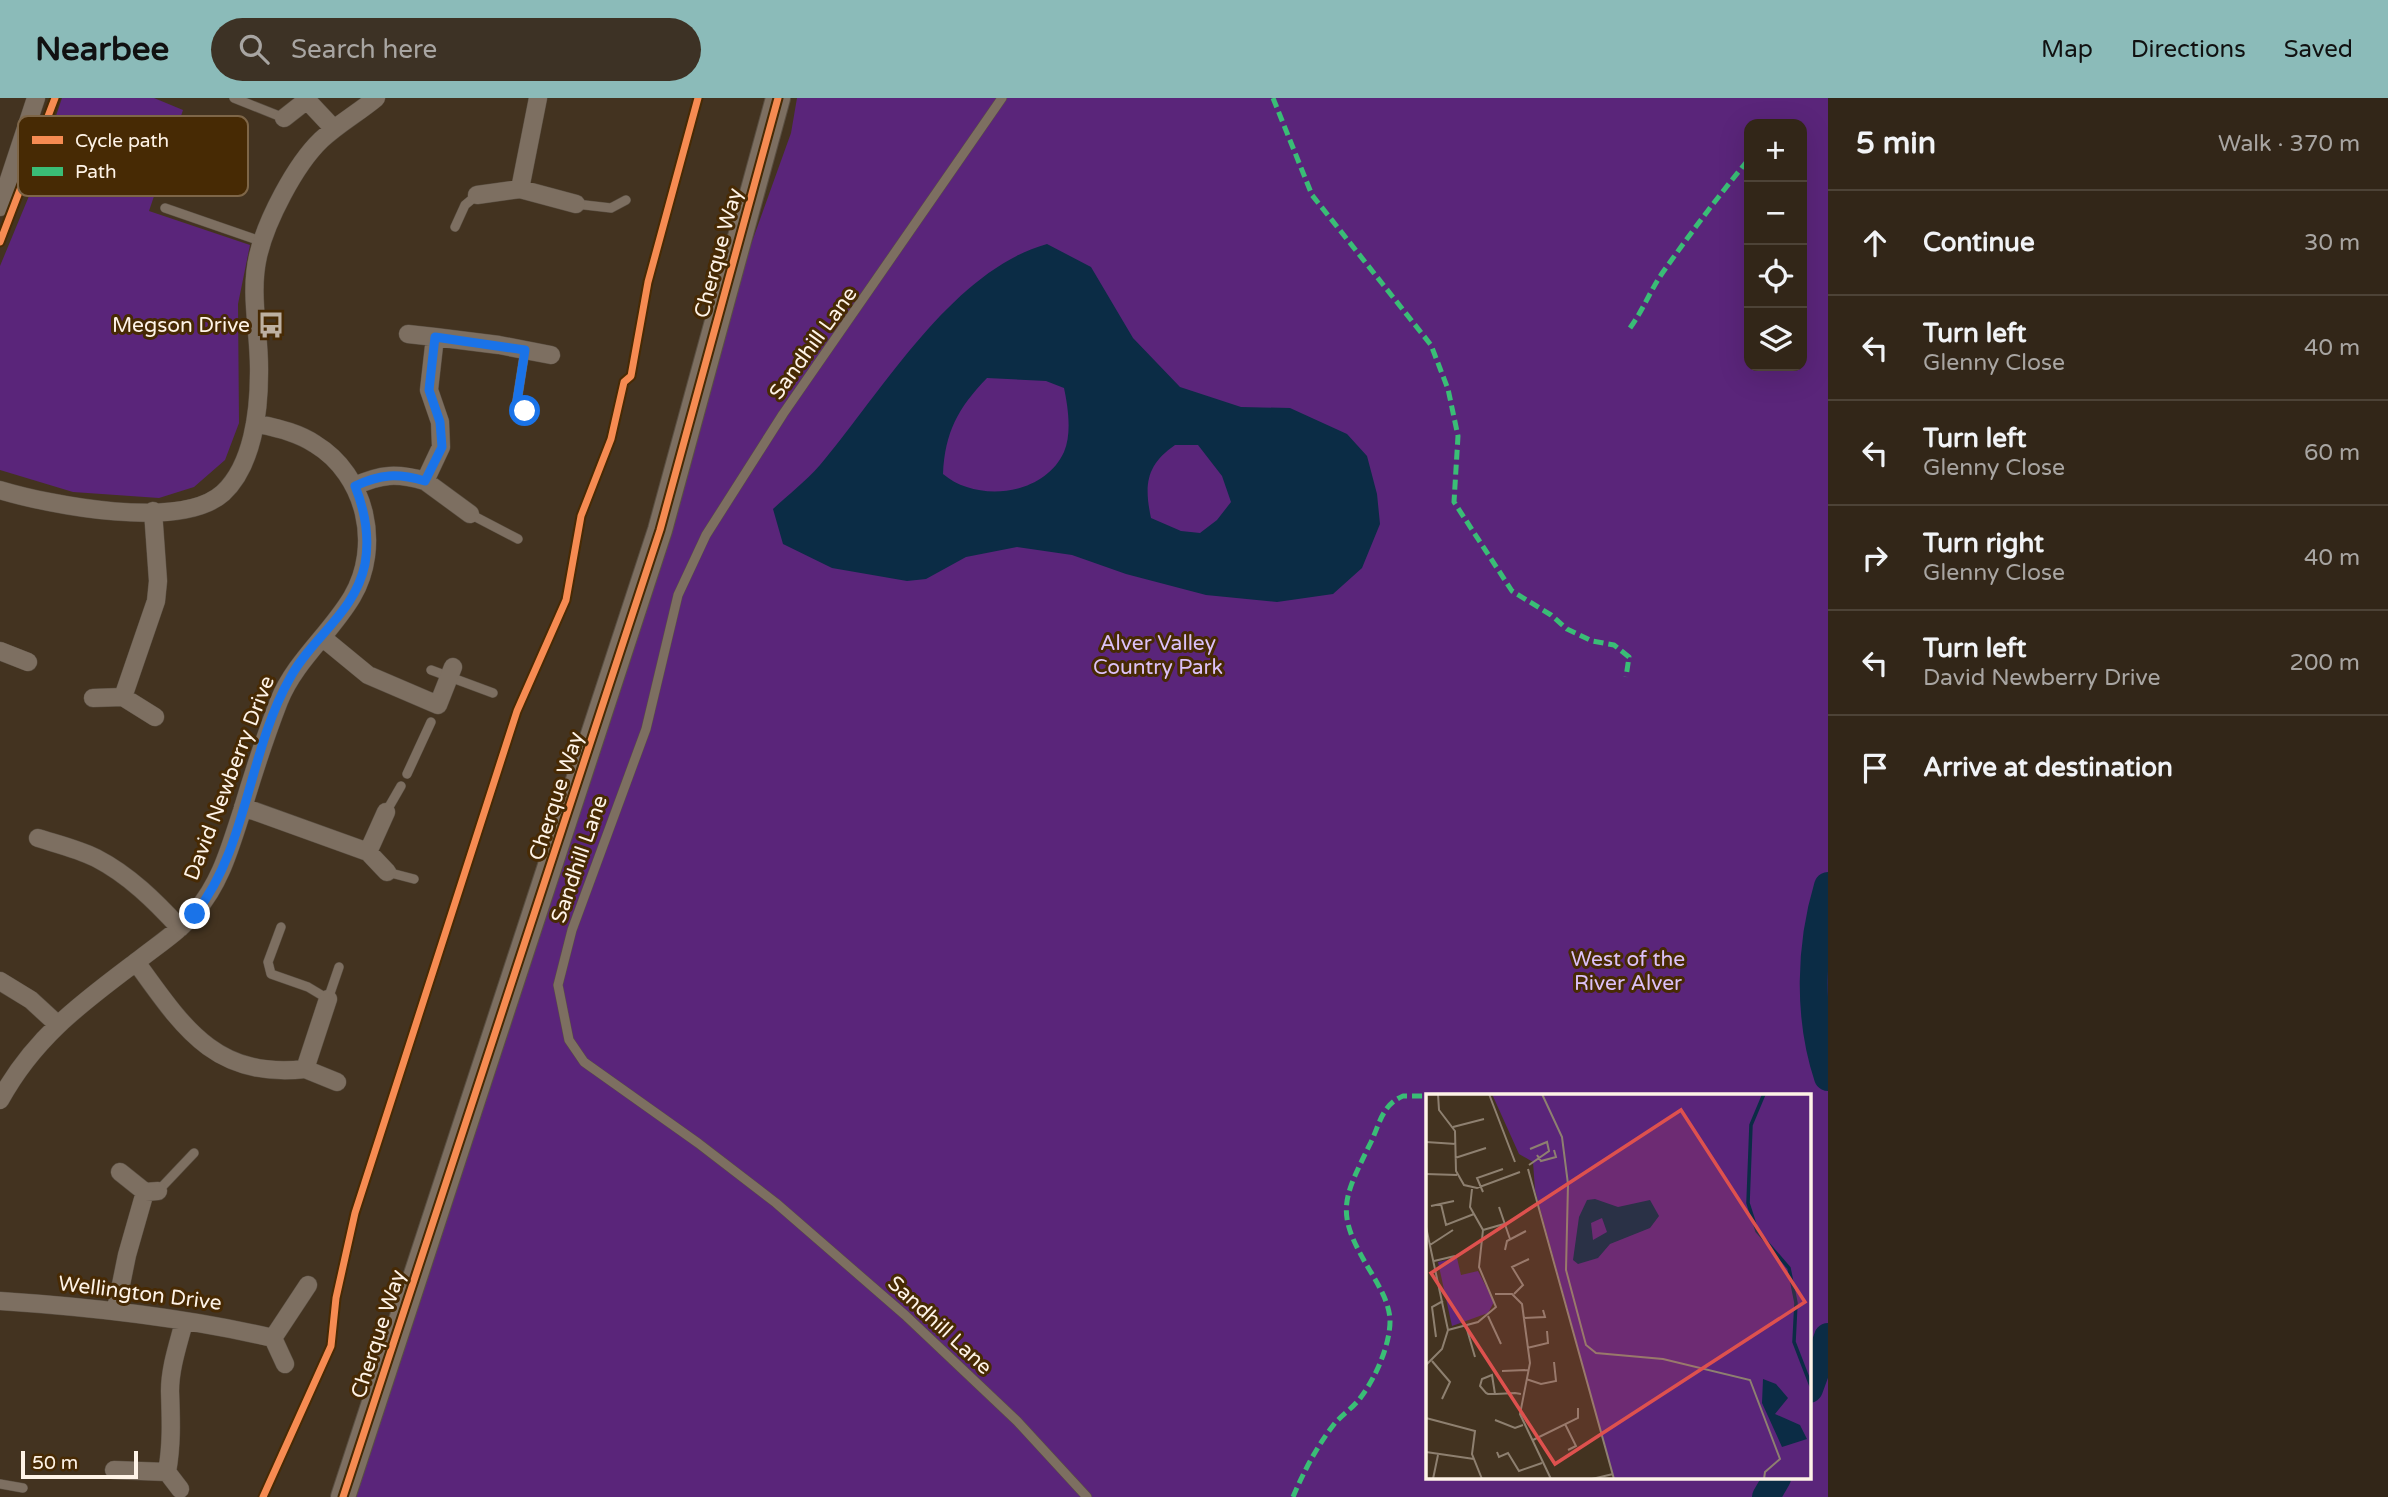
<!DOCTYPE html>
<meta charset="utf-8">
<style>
:root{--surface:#322618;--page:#3d3225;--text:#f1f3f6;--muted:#a8a5a2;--line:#4d4337;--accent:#8bbbb9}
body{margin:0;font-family:"Varela Round",sans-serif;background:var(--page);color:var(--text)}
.controls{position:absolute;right:21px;top:21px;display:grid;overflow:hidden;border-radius:14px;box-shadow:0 7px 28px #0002}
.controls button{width:63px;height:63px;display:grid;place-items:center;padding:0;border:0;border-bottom:2px solid var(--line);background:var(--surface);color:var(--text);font:35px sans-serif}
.scale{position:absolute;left:21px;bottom:18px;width:117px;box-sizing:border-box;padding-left:7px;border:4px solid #fef3e7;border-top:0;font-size:19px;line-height:24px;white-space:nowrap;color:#fef3e7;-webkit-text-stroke:5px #472a04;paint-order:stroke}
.stop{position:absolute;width:21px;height:21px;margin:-16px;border:5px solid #1a73e8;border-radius:50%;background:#fff}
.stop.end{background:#1a73e8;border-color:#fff;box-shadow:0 2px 7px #0008}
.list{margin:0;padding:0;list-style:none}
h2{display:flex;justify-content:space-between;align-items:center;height:91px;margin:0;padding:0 28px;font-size:30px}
h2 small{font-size:23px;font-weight:400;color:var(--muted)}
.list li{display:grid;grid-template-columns:46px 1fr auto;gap:21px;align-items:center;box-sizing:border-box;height:105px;padding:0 28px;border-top:2px solid var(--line)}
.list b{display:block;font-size:26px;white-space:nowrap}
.list p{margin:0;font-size:23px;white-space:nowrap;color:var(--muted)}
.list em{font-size:23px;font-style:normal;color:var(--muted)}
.icon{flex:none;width:38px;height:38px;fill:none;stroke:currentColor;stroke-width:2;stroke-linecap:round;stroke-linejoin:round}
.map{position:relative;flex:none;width:1828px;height:1399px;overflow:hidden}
header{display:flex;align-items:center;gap:42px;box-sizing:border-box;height:98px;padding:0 35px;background:var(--accent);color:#111}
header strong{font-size:33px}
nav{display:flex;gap:38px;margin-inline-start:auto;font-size:24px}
.search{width:490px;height:63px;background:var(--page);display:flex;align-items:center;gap:18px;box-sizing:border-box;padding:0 24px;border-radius:38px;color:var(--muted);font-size:26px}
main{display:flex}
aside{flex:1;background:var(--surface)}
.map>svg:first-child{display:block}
.green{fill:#5a257a;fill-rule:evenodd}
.water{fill:#0b2c45;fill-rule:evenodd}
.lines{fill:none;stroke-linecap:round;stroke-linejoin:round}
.river{stroke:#0b2c45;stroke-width:28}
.lane-casing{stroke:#5a4f42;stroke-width:10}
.street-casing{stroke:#5a4f42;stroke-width:19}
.secondary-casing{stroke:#5a4f42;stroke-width:26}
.lane{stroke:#7d6f61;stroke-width:9}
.street{stroke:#7d6f61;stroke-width:18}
.secondary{stroke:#7d6f61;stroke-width:24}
.quiet{stroke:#3abd76;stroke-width:5;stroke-dasharray:10 5;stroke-linecap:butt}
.cycleway-casing{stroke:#472a04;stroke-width:11}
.cycleway{stroke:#f68b52;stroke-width:7}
.route{stroke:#1a73e8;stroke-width:9}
.labels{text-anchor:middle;stroke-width:6;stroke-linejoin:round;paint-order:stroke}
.street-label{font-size:21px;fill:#fef3e7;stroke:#472a04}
.poi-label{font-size:21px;fill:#fef3e7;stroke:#472a04;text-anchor:end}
.park-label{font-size:21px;fill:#dcc1f8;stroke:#472a04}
.inset-river{fill:none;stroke:#0b2c45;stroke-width:3.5}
.inset-road{fill:none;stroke:#8e8070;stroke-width:2}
.view{fill:#de514e;fill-opacity:0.15;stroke:#de514e;stroke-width:3.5}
.inset-edge{fill:none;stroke:#fef3e7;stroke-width:3.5}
.key{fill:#472a04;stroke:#7e6648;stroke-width:2}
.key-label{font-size:19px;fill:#fef3e7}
</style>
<header>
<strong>Nearbee</strong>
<div class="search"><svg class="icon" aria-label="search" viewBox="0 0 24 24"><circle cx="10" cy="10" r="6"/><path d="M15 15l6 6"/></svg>Search here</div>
<nav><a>Map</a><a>Directions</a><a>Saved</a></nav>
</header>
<main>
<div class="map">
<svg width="1828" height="1399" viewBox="0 0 1828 1399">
<rect width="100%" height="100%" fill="#433320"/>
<path class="green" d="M62 0H154L183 12 149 113 250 147 238 206 239 325 225 362 194 389 159 400 73 394 0 372V168L29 98Z
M797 0H1828V1399H343L702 283 791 35ZM1749 26H1802V268H1749ZM1427 998H1809V1380H1427Z"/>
<path class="water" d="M1047 146 1091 169 1133 240 1180 289 1241 309 1290 310 1347 336 1367 358 1377 396 1380 426 1362 470 1333 496 1277 504 1206 497 1126 476 1072 457 1017 449 966 459 926 481 907 483 832 470 783 446 773 411C788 397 806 383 820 367 881 295 952 172 1047 146ZM987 280 1046 283 1064 290C1068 309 1072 335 1064 354 1044 398 977 405 943 376 945 334 958 310 987 280ZM1175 347H1198L1222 378 1231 404 1217 422 1200 435 1181 433 1151 420C1144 387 1146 367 1175 347Z"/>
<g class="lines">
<path class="river" d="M1828 788C1810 848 1808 919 1828 979
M1809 1291 1828 1239
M1766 1399 1777 1380"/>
<g class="lane-casing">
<path id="lane" d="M234 0 284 20
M1002 0 783 316 706 437 678 497 646 631 572 832 558 887 569 942 584 964 698 1045 776 1105 905 1217 1017 1323 1087 1399
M576 106 611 110 626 102
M165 110 263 144
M455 129 465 107 477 97
M525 313 517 303 525 252
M470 416 518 441
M431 572 493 595
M407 676 431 624
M386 714 401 688
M387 774 414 781
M281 829 268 864 271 876 308 889 328 901 339 869
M158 1093 194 1055
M0 1386 23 1390"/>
</g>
<g class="street-casing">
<path id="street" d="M305 0 334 31
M284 20 307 2
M520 91 538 0
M477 97 520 91 576 106
M0 109 36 0
M408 236 435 239
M425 383 470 416
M355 388C381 376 397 375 425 383L441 349 440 324 429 292 435 239 499 247 551 257
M0 392C50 407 181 433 223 395 253 367 259 313 259 275 260 236 249 197 258 158 266 123 295 67 321 42 338 26 358 15 376 0
M323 540 368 577 438 607 453 569
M0 553 28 564
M123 599 156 503 158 483 153 413
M93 600 123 599 155 619
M243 709 368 754 386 714
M38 740C57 746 78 751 96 760 129 777 155 803 180 830
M368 754 387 774
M136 864C183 929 215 981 305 971L328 901
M0 883 31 902 56 925
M305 971 337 984
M0 1002C35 938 83 904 140 861 159 846 181 832 196 813 221 784 230 749 242 713 253 676 265 639 279 603 295 563 330 536 352 499 382 448 366 377 315 346 297 334 276 330 255 325
M120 1074 145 1094 158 1093
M0 1203C92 1209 183 1219 273 1240L308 1187
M116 1211 127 1157 145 1094
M273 1240 285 1266
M114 1372 167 1374C172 1346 171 1322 170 1293 170 1270 178 1247 184 1224
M167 1374 180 1391"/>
</g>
<g class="secondary-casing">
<path id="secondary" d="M343 1399 660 432 778 0"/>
</g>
<use href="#lane" class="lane"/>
<use href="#street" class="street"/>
<use href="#secondary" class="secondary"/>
<path class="quiet" d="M1273 0 1312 97 1431 247 1448 291 1458 338 1454 404 1512 493 1551 517 1567 531 1592 543 1614 547 1629 559 1626 579
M1630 230C1643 212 1650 193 1663 174 1690 136 1719 97 1749 61
M1293 1399C1304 1373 1317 1348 1335 1325 1343 1316 1354 1309 1361 1299 1376 1279 1391 1245 1390 1220 1388 1203 1380 1190 1372 1176 1335 1115 1341 1105 1371 1044 1380 1025 1382 1007 1403 998H1490"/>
<g class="cycleway-casing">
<path id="cycleway" d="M0 144 55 0
M263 1399 331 1248 336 1200 355 1115 517 613 566 502 581 418 611 341 624 284 631 278 648 184 698 0
M343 1399 660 432 778 0"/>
</g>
<use href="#cycleway" class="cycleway"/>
</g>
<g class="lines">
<path class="route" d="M195 816C248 749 248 654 290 580 312 539 355 515 365 466 370 438 365 413 355 388 381 376 397 375 425 383L442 349 440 324 429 292 435 239 525 252 517 303 525 313"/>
</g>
<defs>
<g id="bus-bare" transform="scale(2.1)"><path d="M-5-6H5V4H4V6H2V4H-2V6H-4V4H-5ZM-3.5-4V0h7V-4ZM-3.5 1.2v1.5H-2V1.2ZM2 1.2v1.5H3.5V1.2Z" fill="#bdb0a1" stroke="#472a04" stroke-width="2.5" paint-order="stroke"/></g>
</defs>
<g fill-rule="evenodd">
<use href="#bus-bare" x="271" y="227"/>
</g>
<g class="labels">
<g class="street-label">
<text transform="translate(718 155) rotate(-75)" y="7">Cherque Way</text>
<text transform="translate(813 245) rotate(-54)" y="7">Sandhill Lane</text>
<text transform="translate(229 680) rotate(-69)" y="7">David Newberry Drive</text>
<text transform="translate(556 698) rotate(-72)" y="7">Cherque Way</text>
<text transform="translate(579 761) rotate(-71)" y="7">Sandhill Lane</text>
<text transform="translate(140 1195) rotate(7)" y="7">Wellington Drive</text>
<text transform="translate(940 1227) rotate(43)" y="7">Sandhill Lane</text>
<text transform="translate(378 1236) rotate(-72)" y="7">Cherque Way</text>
</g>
<g class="poi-label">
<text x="250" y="234">Megson Drive</text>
</g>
<g class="park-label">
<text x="1158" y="552">Alver Valley<tspan x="1158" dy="24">Country Park</tspan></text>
<text x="1628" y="868">West of the<tspan x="1628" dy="24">River Alver</tspan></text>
</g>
</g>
<g transform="translate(1426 996)">
<rect width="385" height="385" fill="#433320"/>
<path d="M66 0H385V385H188L109 96 107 68 93 60ZM31 164 35 181 52 177 68 208 62 219 26 232 12 168Z" fill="#5a257a"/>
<path d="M169 105 192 113 224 106 233 122 224 134 184 150 172 164 152 170 147 166 153 123 161 106ZM176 124 181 138 167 146 165 129ZM337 285 350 290 362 304 349 320 374 331 381 345 356 353 336 309Z" fill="#0b2c45" fill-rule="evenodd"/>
<path class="inset-river" d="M338 0 325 31 322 109 331 137 363 174 370 209 368 248 385 292"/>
<path class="inset-road" d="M12 0 13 16 29 37 30 77 38 91 51 94 94 78M63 0 89 68M116 0 136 43 142 90 140 176 160 251 170 259 237 265 324 286 354 365 339 378 338 385M27 33 58 25M0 48 30 50M111 61 115 67 130 63 128 56M29 64 60 54M103 71 123 57 121 48 104 55M102 75 188 385M0 80 31 81M57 98 51 84 77 75M15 110 20 131 48 120M5 112 28 107M73 113 84 145M0 133 22 236 16 255 0 271M57 136 78 130M4 151 27 136M79 156 81 147 100 137M8 167 29 162M69 200H86L96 210 104 269 94 320 125 385M88 200 97 191 86 173 103 165M62 222 75 250M97 224 119 223 117 216M40 232 49 263M22 236 52 228 70 213 53 173 57 136 44 113 46 95M10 243 6 213 17 207M101 254 122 249 121 237M6 267 24 288 16 305M76 277 103 276M100 285 115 290 130 287 128 268M69 300 66 281 56 285 54 292 60 299 62 300H70L89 299 95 300M0 324 49 337 46 360 56 385M69 326 89 334 97 331M139 330 150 352 142 356M107 346 152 324V314M0 358 48 365M71 358 73 363 82 359 93 377 116 369M7 385 12 361M166 385 187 380"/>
<path class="view" d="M255 16 379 208 129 370 5 179Z"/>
<rect width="385" height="385" class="inset-edge"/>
</g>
<rect x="18" y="18" width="230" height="80" rx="10" class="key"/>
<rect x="32" y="38" width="31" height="8" fill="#f68b52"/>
<rect x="32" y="69" width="31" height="9" fill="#3abd76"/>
<g class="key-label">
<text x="75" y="49">Cycle path</text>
<text x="75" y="80">Path</text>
</g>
</svg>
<div class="controls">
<button>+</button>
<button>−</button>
<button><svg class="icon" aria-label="locate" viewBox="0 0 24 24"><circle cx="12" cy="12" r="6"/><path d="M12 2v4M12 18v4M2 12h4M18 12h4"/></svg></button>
<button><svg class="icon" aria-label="layers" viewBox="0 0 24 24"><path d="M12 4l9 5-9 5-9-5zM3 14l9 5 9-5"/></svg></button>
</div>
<div class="scale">50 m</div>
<div class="stop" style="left:525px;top:313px"></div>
<div class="stop end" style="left:195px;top:816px"></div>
</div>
<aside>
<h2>5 min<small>Walk · 370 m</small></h2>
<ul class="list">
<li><svg class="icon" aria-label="ahead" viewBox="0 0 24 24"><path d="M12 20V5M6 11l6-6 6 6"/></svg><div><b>Continue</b></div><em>30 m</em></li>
<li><svg class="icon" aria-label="left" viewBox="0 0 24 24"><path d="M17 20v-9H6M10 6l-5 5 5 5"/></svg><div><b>Turn left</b><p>Glenny Close</p></div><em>40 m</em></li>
<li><svg class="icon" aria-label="left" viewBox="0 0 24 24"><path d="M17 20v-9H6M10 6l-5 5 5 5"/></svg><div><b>Turn left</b><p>Glenny Close</p></div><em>60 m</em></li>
<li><svg class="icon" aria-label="right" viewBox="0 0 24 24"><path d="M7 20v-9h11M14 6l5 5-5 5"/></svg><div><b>Turn right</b><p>Glenny Close</p></div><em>40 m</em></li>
<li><svg class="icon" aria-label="left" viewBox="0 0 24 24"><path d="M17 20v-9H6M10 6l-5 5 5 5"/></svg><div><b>Turn left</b><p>David Newberry Drive</p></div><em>200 m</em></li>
<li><svg class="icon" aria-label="arrive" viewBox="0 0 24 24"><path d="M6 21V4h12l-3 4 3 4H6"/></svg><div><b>Arrive at destination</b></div></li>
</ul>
</aside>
</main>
